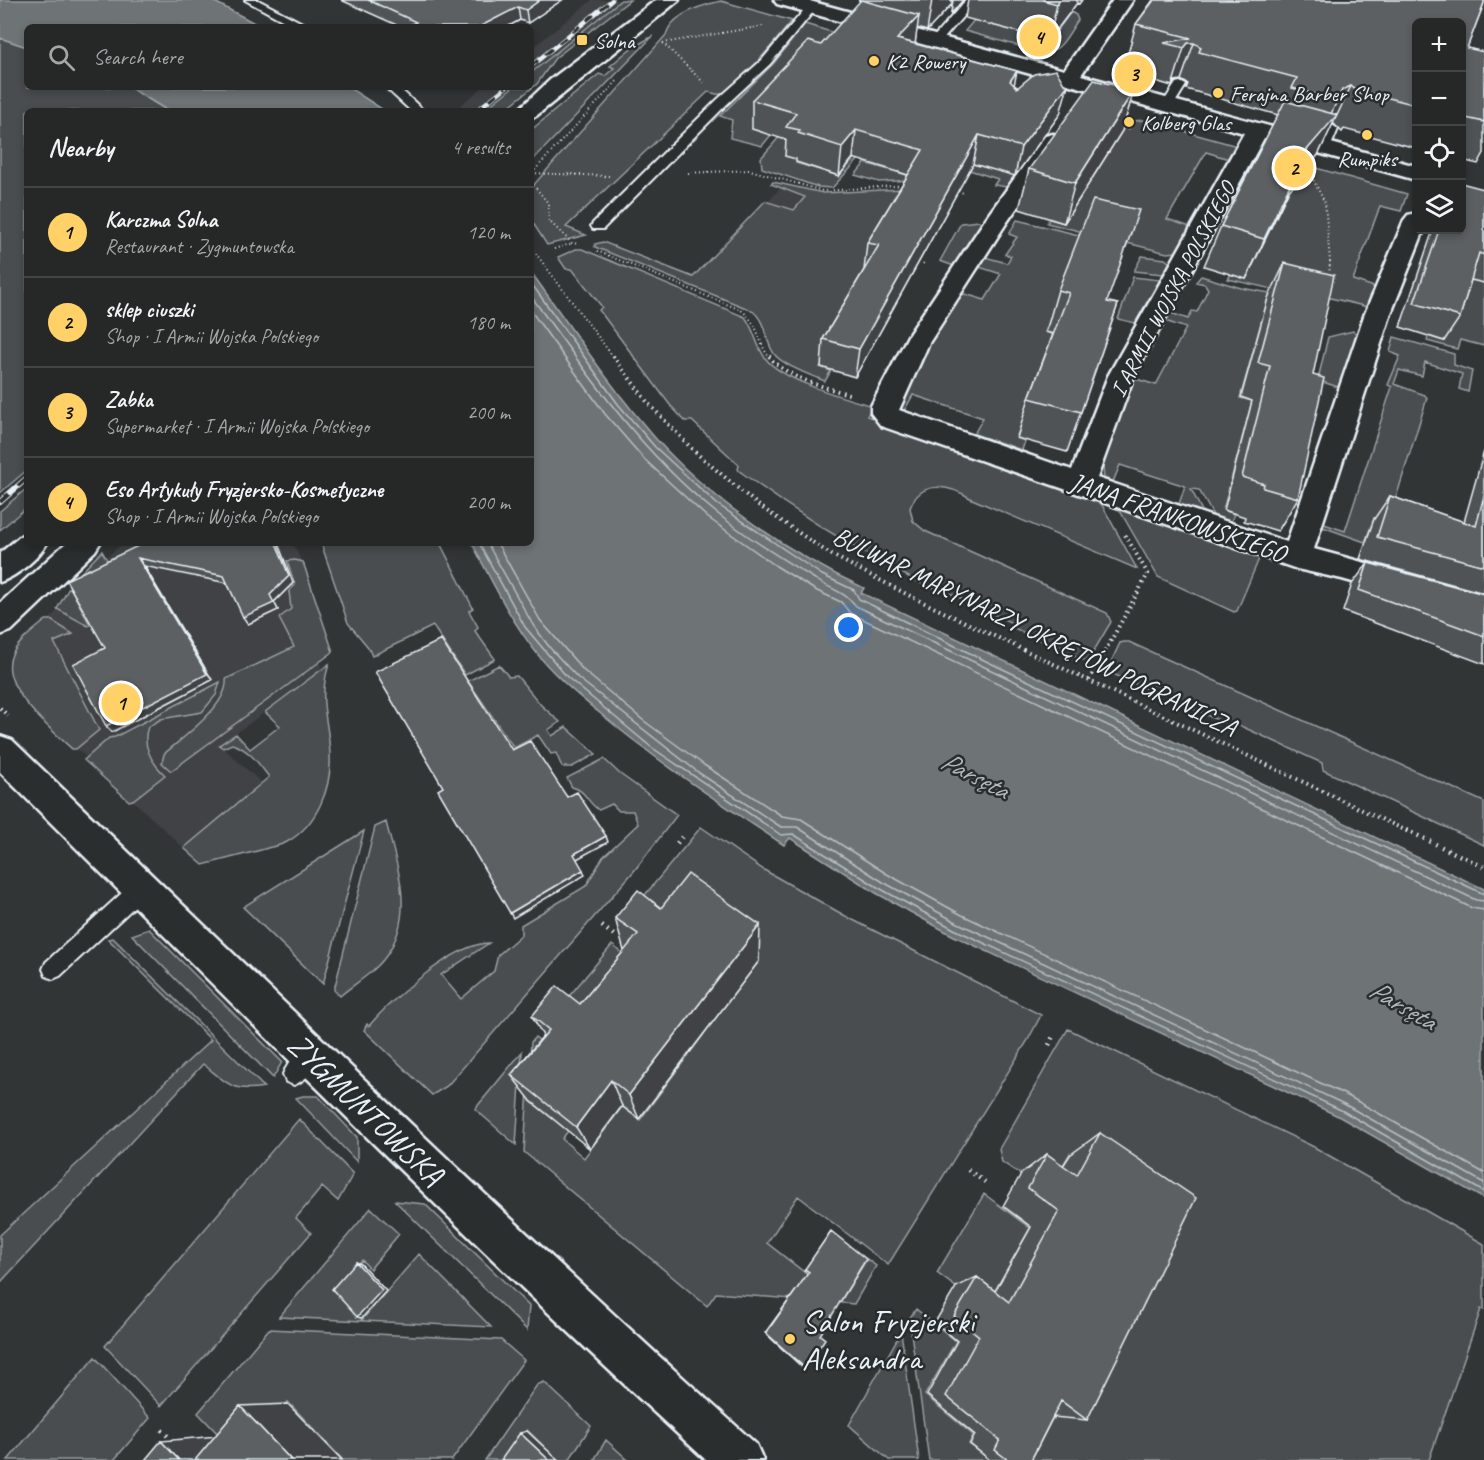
<!DOCTYPE html>
<meta charset="utf-8">
<style>
:root{--surface:#262828;--page:#323434;--text:#f1f3f6;--muted:#a4a6a8;--line:#424445;--accent:#ffd166}
body{margin:0;font-family:Caveat,sans-serif;background:var(--page);color:var(--text)}
.controls{position:absolute;right:18px;top:18px;display:grid;overflow:hidden;border-radius:9px;box-shadow:0 3px 9px #0003}
.controls button{width:54px;height:54px;display:grid;place-items:center;padding:0;border:0;border-bottom:2px solid var(--line);background:var(--surface);color:var(--text);font:30px sans-serif}
.you{position:absolute;left:849px;top:628px;width:21px;height:21px;margin:-15px;border:4px solid #fff;border-radius:50%;background:#1a73e8;box-shadow:0 0 0 9px #1a73e833}
.badge{display:grid;place-items:center;width:39px;height:39px;border-radius:50%;background:var(--accent);color:#111;font-size:20px;font-weight:700}
.pin{position:absolute;translate:-50% -50%;border:3px solid #fff;box-shadow:0 2px 6px #0006}
.list{margin:0;padding:0;list-style:none}
h2{display:flex;justify-content:space-between;align-items:center;height:78px;margin:0;padding:0 24px;font-size:26px}
h2 small{font-size:20px;font-weight:400;color:var(--muted)}
.list li{display:grid;grid-template-columns:39px 1fr auto;gap:18px;align-items:center;box-sizing:border-box;height:90px;padding:0 24px;border-top:2px solid var(--line)}
.list b{display:block;font-size:22px;white-space:nowrap}
.list p{margin:0;font-size:20px;white-space:nowrap;color:var(--muted)}
.list em{font-size:20px;font-style:normal;color:var(--muted)}
.icon{flex:none;width:33px;height:33px;fill:none;stroke:currentColor;stroke-width:2;stroke-linecap:round;stroke-linejoin:round}
.map{position:relative;flex:none;width:1484px;height:1460px;overflow:hidden}
.search{position:absolute;background:var(--surface);box-shadow:0 3px 9px #0003;left:24px;top:24px;width:510px;height:66px;display:flex;align-items:center;gap:15px;box-sizing:border-box;padding:0 21px;border-radius:9px;color:var(--muted);font-size:22px}
.panel{position:absolute;background:var(--surface);box-shadow:0 3px 9px #0003;left:24px;top:108px;width:510px;height:438px;border-radius:9px}
.map>svg:first-child{display:block}
.built{fill:#3f4244}
.green{fill:#494d4f;stroke:#989fa4;stroke-width:1.5}
.water{fill:#6e7376;stroke:#9fa5aa;stroke-width:1.5}
.lines{fill:none;stroke-linecap:round;stroke-linejoin:round}
.shore{stroke:#b7bfc4;stroke-width:1.5}
.lane-casing{stroke:#e8f1f8;stroke-width:4}
.street-casing{stroke:#e8f1f8;stroke-width:5}
.secondary-casing{stroke:#e8f1f8;stroke-width:5}
.path-far2{stroke:#e8f1f8;stroke-width:2;stroke-dasharray:1 3;stroke-linecap:butt}
.path-far1{stroke:#e8f1f8;stroke-width:4;stroke-dasharray:1.5 4;stroke-linecap:butt}
.path{stroke:#e8f1f8;stroke-width:4.5;stroke-dasharray:1.5 5;stroke-linecap:butt}
.lane{fill:#2a2d2e;fill-rule:evenodd}
.street{fill:#2a2d2e;fill-rule:evenodd}
.secondary{fill:#2a2d2e;fill-rule:evenodd}
.rail-far1-casing{stroke:#e8f1f8;stroke-width:4.5}
.rail-casing{stroke:#e8f1f8;stroke-width:6}
.rail-far1{stroke:#2a2d2e;stroke-width:3;stroke-dasharray:9;stroke-linecap:butt}
.rail{stroke:#2a2d2e;stroke-width:4;stroke-dasharray:12;stroke-linecap:butt}
.wall{fill:#4f5355;stroke:#e8f1f8;stroke-width:1.5}
.shaded-wall{fill:#404345;stroke:#e8f1f8;stroke-width:1.5}
.building{fill:#5c6063;stroke:#e8f1f8;stroke-width:1.5}
.poi-dot{fill:#ffd166;stroke:#2a2d2e;stroke-width:2}
.labels{text-anchor:middle;stroke-width:5;stroke-linejoin:round;paint-order:stroke}
.far-poi-label{font-size:22px;fill:#e8f1f8;stroke:#2a2d2e;text-anchor:start}
.far-street-label{font-size:22px;fill:#e8f1f8;stroke:#2a2d2e}
.street-label{font-size:26px;fill:#e8f1f8;stroke:#2a2d2e}
.water-label{font-size:27px;font-style:italic;fill:#b1b8be;stroke:#2a2d2e}
.near-street-label{font-size:32px;fill:#e8f1f8;stroke:#2a2d2e}
.near-poi-label{font-size:32px;fill:#e8f1f8;stroke:#2a2d2e;text-anchor:start}
</style>
<div class="map">
<svg width="1484" height="1460" viewBox="0 0 1484 1460">
<rect width="100%" height="100%" fill="#323536"/>
<filter id="ink" filterUnits="userSpaceOnUse"><feTurbulence type="fractalNoise" baseFrequency=".0167" numOctaves="2"/><feDisplacementMap in="SourceGraphic" scale="12" xChannelSelector="R" yChannelSelector="G"/><feConvolveMatrix kernelMatrix="1 2 1 2 8 2 1 2 1" color-interpolation-filters="sRGB"/></filter>
<g filter="url(#ink)">
<path class="built" d="M592 0H622L531 74V49Z
M483 87H515L490 111H453Z
M782 186 810 195 796 213 767 203Z
M123 543H293L302 563 290 569 322 670 220 745 263 784 184 848 75 747 44 709 11 684 16 658 57 611 72 587Z"/>
<path class="green" d="M621 0H630L555 58 537 84 503 111H483L513 87H531V73Z
M991 0V25L1037 37 1026 48 965 31Z
M721 1 792 21C780 35 738 89 722 94 718 95 713 93 708 92L566 227 586 235 547 245 531 220V188L666 35C671 14 703 5 721 1Z
M1071 12 1076 15 1078 20C1065 38 1061 56 1037 50L1043 40H1050Z
M805 24 851 38 752 129 771 135 762 146 730 138 732 120 720 116 774 63Z
M653 36 531 162V130L599 74 605 76 614 68 610 66 630 49Z
M0 38 27 47V87H129L168 111H27V470L0 493Z
M1143 120 1237 146 1229 159 1206 152 1167 219 1190 227 1178 252 1167 253 1047 223 1049 219 1064 223 1123 128 1129 129 1134 121Z
M780 136 796 141 785 156 798 159 796 163 839 176 857 156 861 157 832 188 818 187 762 168 761 158Z
M997 161 1011 165 1019 172 1007 187 994 185 998 179 963 168 966 162 991 169Z
M865 163 910 176 944 178 879 182 855 175Z
M1316 168 1407 194 1401 211 1380 206 1353 280 1374 287 1368 307 1322 296 1321 300 1228 279 1231 274 1246 279 1295 176 1300 177 1305 170Z
M773 182 823 193 923 188 820 367 831 371 825 381C812 376 784 366 775 355 764 341 767 321 751 310L595 247V244L603 242 693 277 765 201 794 210 805 197 771 184Z
M1017 220 1091 238 1080 242 1045 332 1056 335 1016 438 1025 441 1022 450 974 434 983 418 913 395 904 411 899 409 928 346 959 296 965 294 985 300 1001 274 979 267 978 264 985 257 1007 263 1011 256 1005 254 1017 237 1009 234Z
M979 221 983 226 957 267 940 261 961 223Z
M1478 232 1484 233V346L1460 340 1457 349 1427 341 1428 336 1444 341Z
M576 249H582L745 317C755 330 756 347 766 359 783 381 845 398 872 406L867 416 1097 496 1137 569 972 499C951 486 921 478 910 508L913 521 925 531 1107 613 1111 622 1089 659 1082 660 1014 628 1012 623 937 587 930 588C862 554 799 515 738 470L739 465 692 421H685L670 405 599 310 602 307 572 269H566L558 257Z
M1142 256 1165 259 1170 263 1163 274 1134 271Z
M1201 276 1241 288 1276 294 1268 298 1240 398 1252 401 1223 510 1234 514 1231 522 1214 517 1199 490 1191 489 1203 513 1179 504 1185 486 1120 465 1113 482 1104 478C1099 445 1121 409 1133 378L1156 385 1186 328 1162 320 1168 312 1188 319 1192 311 1197 312 1208 289 1205 284 1196 282Z
M1133 277 1160 280 1135 323 1118 319Z
M1353 331 1359 336 1341 388 1320 381 1318 379 1328 337Z
M1394 337 1454 354V365L1472 371 1468 392 1459 389 1462 374 1425 362 1422 376 1399 370 1394 384 1425 395 1427 398 1390 517 1484 557 1374 518 1365 542 1317 525 1318 522 1345 531 1392 387 1388 385 1400 356 1390 352Z
M27 488V507L0 530V511Z
M1115 502 1261 554 1237 611 1234 612 1158 577Z
M321 543H440L473 608 469 611 478 627 475 631 495 659 465 675 433 626 372 656 368 647 348 623Z
M102 551 111 567 70 587 90 625 88 626 57 609 73 581Z
M295 560 303 562 333 652 171 771 162 763 164 754C182 738 229 705 226 679L294 647 279 618 291 609 289 591 295 585 287 561Z
M46 620H51L73 634 54 642 99 730 76 749H72C52 730 0 688 11 657 17 642 34 630 46 620Z
M1124 642H1129L1484 802V845L1323 770 1322 763 1232 722 1226 724 1167 697V691L1154 684 1148 690 1111 673 1109 666 1120 643Z
M329 664C317 703 329 719 330 755 332 788 317 825 287 842 280 846 269 847 261 850 242 855 222 860 203 865L184 848 269 777C259 764 249 749 232 744L223 748 219 745 236 734 250 749 280 726 265 712Z
M499 665 509 677 517 676 541 705 560 722 548 730 552 736 566 727 596 754 572 767H562L556 753 551 754 538 735 514 748 468 681Z
M220 682 216 695 202 712 161 719 148 727C141 745 152 763 165 775L133 800 129 801 84 760 109 738 115 737Z
M604 759 620 774 677 815 634 871 447 1086 432 1095 364 1030 367 1024 369 1026C390 1000 455 943 489 943L441 975 461 999 494 971 498 955 521 935V925L586 886 603 857 638 824 633 811H619L612 804 599 810C587 803 586 790 572 787L567 778Z
M386 822C397 867 416 914 386 956 375 972 354 984 340 996L334 990 375 827Z
M701 827 764 870 849 918 1041 1015 1028 1040 888 1265 798 1196 767 1243 841 1301 867 1259 876 1266 854 1304 716 1293 707 1306 524 1152 531 1042 535 1037 564 1059 530 1101 568 1131 562 1139 584 1158 622 1107 640 1120 704 1034 635 907Z
M364 831 323 984 243 907Z
M149 929 282 1062 273 1078 132 935Z
M113 938 264 1087C231 1093 226 1082 203 1064L0 1283V1235L211 1040 108 939Z
M612 945 645 970 594 1034 560 1007Z
M1068 1029 1314 1147 1484 1244V1309H1481L1429 1460H1000L1031 1401 1054 1419 1157 1215 1070 1153 1047 1192 1002 1162 999 1149Z
M522 1052 516 1145 475 1109Z
M303 1096H318L357 1137V1162L296 1098Z
M299 1119 353 1174 338 1201 322 1187 296 1218 311 1233 161 1406 105 1346Z
M984 1194 1030 1228 985 1309 937 1273Z
M395 1201 425 1204 529 1306 527 1330Z
M371 1208 399 1234 370 1269 362 1260 334 1291 362 1320 419 1254 491 1327 279 1317Z
M916 1309 956 1341 925 1395 973 1435 969 1444 990 1460H929L909 1319Z
M269 1329 501 1340 524 1360 452 1460H343L288 1402 242 1459 198 1413Z
M901 1332 919 1460H889L849 1425Z
M95 1357 150 1418 114 1460H8Z
M544 1382 591 1426 569 1460H558L527 1430 506 1460H485L537 1385Z
M606 1440 628 1460H594Z"/>
<path class="water" d="M0 0H211L262 27H27V47L0 38Z
M129 87H348L385 111H168Z
M531 272C572 329 611 388 657 440 711 500 792 555 864 588L861 593 1484 889V1199L1338 1116 952 935 876 893 790 838 784 845C723 805 662 765 606 718 582 699 559 680 539 656 512 623 492 582 472 543H531Z"/>
<g class="lines">
<path class="shore" d="M531 283 618 404 655 447 717 504 822 575 854 590 859 599 988 662 1484 894
M531 296C586 372 639 450 713 510 745 536 780 558 815 579 830 589 845 592 856 606L1476 900 1484 901
M531 311 605 414 644 459 707 517 776 566 815 590 841 602 850 613 1472 908 1484 910
M479 543 525 627 567 677 651 747 781 835 793 834 879 888 954 929 1341 1110 1484 1192
M487 543 533 625 550 648 578 678 699 773 781 827H797L883 882 958 923 1344 1104 1484 1183
M497 543 540 620 584 671 644 721 704 765 782 816 801 819 887 874 962 915 1348 1096 1484 1173"/>
<g class="lane-casing">
<path id="lane" d="M245 0H258L310 27H295Z
M966 0H977L940 43H932V39Z
M808 9 813 12 770 64 726 105 603 229H593L591 226 593 223 718 99 762 60 804 10Z
M1180 82 1186 85 1173 106 1171 109H1163L1161 106 1176 83Z
M385 87H398L424 111H411Z
M1332 125 1338 129 1330 148 1328 151H1320L1318 148 1326 129Z
M141 879 148 882 151 888 148 894 60 976 53 979 46 976 43 969 46 962 134 882Z
M312 1045 320 1048 323 1056C318 1068 306 1080 294 1085L286 1082 283 1074C288 1062 300 1050 312 1045Z"/>
</g>
<g class="street-casing">
<path id="street" d="M774 0H806L1064 70 1113 0H1133L1081 75 1416 166V180L1264 138 1134 376 1097 478 1287 542 1364 316 1404 220 1408 215 1416 213V230H1424L1390 316 1314 549 1484 595V619L1342 579 1297 569 881 426 871 413V406L908 336 989 214 1045 136 1053 134 1061 136 1064 141 1007 222 929 343 899 410 1072 470 1108 376 1244 133 777 4Z
M0 736 12 740C258 977 502 1216 756 1444L763 1460H706C463 1238 233 1004 0 772Z"/>
</g>
<g class="secondary-casing">
<path id="secondary" d="M656 0H679L536 116 531 117V111H517L550 80Z
M27 533V543H47C38 559 17 576 0 582V553L22 535Z
M66 543H100L95 551 11 631 0 635V603Z"/>
</g>
<path class="path-far2" d="M663 43 763 26
M663 43 705 84
M532 173 609 176
M532 173 619 79
M688 173 750 170 823 191 906 185
M1310 173 1325 203 1330 261 1329 279
M531 182 548 203 549 221 572 243 579 244
M954 190 964 193
M531 247 614 358
M554 249 573 243
M597 251 741 310C762 327 756 341 770 358
M923 264 925 261"/>
<path class="path-far1" d="M613 356 648 403 695 452 758 505 830 554 912 597 1409 832
M769 356C788 379 824 387 852 395
M1089 680 1148 574 1124 533
M0 708 8 716"/>
<path class="path" d="M1406 830 1484 867
M677 843 684 834
M602 926 615 936
M1049 1045 1054 1034
M968 1170 985 1182
M162 1430 173 1442"/>
<use href="#lane" class="lane"/>
<use href="#street" class="street"/>
<use href="#secondary" class="secondary"/>
<g class="rail-far1-casing">
<path id="rail-far1" d="M531 66 612 0
M476 111 506 87"/>
</g>
<g class="rail-casing">
<path id="rail" d="M0 502 27 478"/>
</g>
<use href="#rail-far1" class="rail-far1"/>
<use href="#rail" class="rail"/>
</g>
<path class="wall" d="M341 0H562L528 23 520 20 507 27H401Z
M858 0H963L951 14 952 4 927 31 917 28 915 44 1014 85 1060 114 1015 176 973 164 855 377 821 367 823 339 864 270 867 243 908 175 853 158 839 176 796 162V159L785 156 786 140 752 129V100L821 45 861 1Z
M968 0H1082L1079 4 1077 3 1049 40 965 18Z
M1153 0H1484V3L1467 48 1484 52V153L1478 164 1461 160V22H1416V148L1344 129 1342 132 1333 123 1318 155 1288 192 1246 279 1204 266 1221 226 1278 115 1186 89 1188 84 1181 80 1175 81 1172 86 1152 80 1156 69 1126 61 1136 24Z
M1134 90 1122 131 1064 223 1019 209 1029 169Z
M1484 189V283L1471 280 1460 317 1444 341 1400 327 1433 230H1461Z
M1285 263 1313 375 1298 498 1278 531 1244 521 1245 517 1224 510 1252 401 1241 397 1268 298Z
M1058 290 1118 304 1067 452 1017 438 1029 398 1053 334 1046 332Z
M1484 451V593L1360 559 1374 519 1390 496 1464 522Z
M144 543 293 583 274 602 278 610 248 624 227 583 144 566 212 680 112 732 106 726 105 648Z
M1368 563 1484 594V664L1343 611 1352 584Z
M661 908 759 961 639 1119 622 1106 590 1149 531 1101 511 1075 543 1036 532 1016 580 1004 624 951 615 918Z
M1100 1133 1087 1420 1053 1417 1031 1460H990L970 1444 975 1435 927 1395 957 1341 935 1322 956 1287 977 1277 995 1291 1031 1227 1003 1206 1021 1174 1047 1154 1063 1166 1070 1155Z
M831 1231 820 1335 804 1369 765 1333 808 1274 804 1271Z"/>
<path class="shaded-wall" d="M540 0H562L528 23 526 10Z
M932 0H952V4L927 31Z
M953 0H963L951 14Z
M1060 0H1077V3L1049 40 1057 4Z
M518 7 520 20 507 27H479Z
M919 16 915 44 897 39Z
M1188 43H1194L1181 80 1175 81 1172 86 1184 48Z
M1017 71 1011 100 1010 81Z
M1068 85 1060 114 1015 176 1021 147Z
M1351 86 1318 155 1288 192 1246 279 1306 151 1325 127 1342 90Z
M1134 90 1122 131 1064 223 1075 183Z
M856 130 853 158 839 176 842 147Z
M979 135 973 164 855 377 859 349Z
M276 543H278L293 583 274 602 278 610 248 624 243 617 270 595Z
M138 558 144 566 212 680 112 732 106 726Z
M606 836 608 842 575 860 574 854Z
M583 870 585 875 513 918 510 913Z
M760 925 759 961 639 1119 629 1095Z
M611 1080 622 1106 590 1149 576 1127Z
M356 1262 361 1264 386 1291 362 1318 357 1317Z
M288 1404 342 1460H291L240 1406Z
M527 1431 558 1460H549L520 1433Z
M217 1436 240 1460H179L161 1441Z"/>
<path class="building" d="M368 0H540L526 10 518 7 479 27H406L416 22Z
M861 0 919 16 897 39 1017 71 1010 81 1017 88 1034 74 1056 70 1064 84 1068 85 1021 147 979 135 859 349 823 339 879 245 867 243 923 150 856 130 842 147 798 133 800 130 786 127 796 113 752 100 808 41 821 45Z
M1042 0H1060L1057 4Z
M1154 0H1484V3L1467 48 1484 52V122L1461 117V22H1416V105L1362 91 1360 94 1351 86 1342 90 1337 100 1292 88 1297 78 1199 52 1201 47 1194 43H1188L1184 48 1164 43 1191 38 1136 24Z
M1094 80 1134 90 1075 183 1029 169Z
M1285 101 1337 115 1306 151 1264 239 1221 226Z
M1461 183 1484 189V255L1479 253 1460 317 1414 303 1439 230H1461Z
M1093 200 1139 210 1107 302 1118 304 1081 412 1029 398 1069 293 1058 290Z
M1285 263 1334 275 1313 375 1324 378 1298 498 1263 488 1264 484 1242 477 1270 366 1258 363Z
M1390 496 1476 526 1484 496V566L1377 537Z
M144 543H276L289 576 270 595 274 603 243 617 224 576 138 558 207 674 106 726 73 664 105 648 66 580Z
M1368 563 1484 594V636L1359 590Z
M441 640 512 750 530 741 567 797 577 792 606 836 574 854 583 870 510 913 438 790 443 787 375 672Z
M688 874 760 925 629 1095 611 1080 576 1127 511 1075 549 1030 532 1016 557 986 580 1004 638 934 615 918 638 890 661 908Z
M1100 1133 1196 1198 1087 1420 1061 1401 1031 1460H1008L995 1450 1000 1440 946 1396 979 1336 954 1316 977 1277 1009 1302 1059 1211 1028 1188 1047 1154 1077 1175Z
M831 1231 866 1259 820 1335 825 1339 805 1368 766 1333 809 1272 805 1269Z
M356 1262 382 1290 357 1317 332 1289Z
M240 1406 291 1460H195Z
M520 1433 549 1460H501Z
M161 1441 179 1460H145Z"/>
</g>
<g class="poi-dot">
<rect x="576" y="34" width="12" height="12" rx="3"/>
<circle cx="874" cy="61" r="6"/>
<circle cx="1218" cy="93" r="6"/>
<circle cx="1129" cy="122" r="6"/>
<circle cx="1367" cy="135" r="6"/>
<circle cx="790" cy="1339" r="6"/>
</g>
<g class="labels">
<g class="far-poi-label">
<text x="594" y="48">Solna</text>
<text x="886" y="69">K2 Rowery</text>
<text x="1230" y="101">Ferajna Barber Shop</text>
<text x="1141" y="130">Kolberg Glas</text>
<text x="1367" y="166" text-anchor="middle">Rumpiks</text>
</g>
<g class="far-street-label">
<text transform="translate(1172 289) rotate(-62)" y="8">I ARMII WOJSKA POLSKIEGO</text>
</g>
<g class="street-label">
<text transform="translate(1178 517) rotate(19)" y="9">JANA FRANKOWSKIEGO</text>
<text transform="translate(1035 631) rotate(26)" y="9">BULWAR MARYNARZY OKRĘTÓW POGRANICZA</text>
</g>
<g class="water-label">
<text transform="translate(975 775) rotate(27)" y="9">Parsęta</text>
<text transform="translate(1403 1005) rotate(30)" y="9">Parsęta</text>
</g>
<g class="near-street-label">
<text transform="translate(366 1109) rotate(44)" y="11">ZYGMUNTOWSKA</text>
</g>
<g class="near-poi-label">
<text x="802" y="1332">Salon Fryzjerski<tspan x="802" dy="37">Aleksandra</tspan></text>
</g>
</g>
</svg>
<div class="controls">
<button>+</button>
<button>−</button>
<button><svg class="icon" aria-label="locate" viewBox="0 0 24 24"><circle cx="12" cy="12" r="6"/><path d="M12 2v4M12 18v4M2 12h4M18 12h4"/></svg></button>
<button><svg class="icon" aria-label="layers" viewBox="0 0 24 24"><path d="M12 4l9 5-9 5-9-5zM3 14l9 5 9-5"/></svg></button>
</div>
<div class="you"></div>
<div class="pin badge" style="left:121px;top:703px">1</div>
<div class="pin badge" style="left:1294px;top:168px">2</div>
<div class="pin badge" style="left:1134px;top:74px">3</div>
<div class="pin badge" style="left:1039px;top:37px">4</div>
<div class="search"><svg class="icon" aria-label="search" viewBox="0 0 24 24"><circle cx="10" cy="10" r="6"/><path d="M15 15l6 6"/></svg>Search here</div>
<section class="panel">
<h2>Nearby<small>4 results</small></h2>
<ul class="list">
<li><span class="badge">1</span><div><b>Karczma Solna</b><p>Restaurant · Zygmuntowska</p></div><em>120 m</em></li>
<li><span class="badge">2</span><div><b>sklep ciuszki</b><p>Shop · I Armii Wojska Polskiego</p></div><em>180 m</em></li>
<li><span class="badge">3</span><div><b>Zabka</b><p>Supermarket · I Armii Wojska Polskiego</p></div><em>200 m</em></li>
<li><span class="badge">4</span><div><b>Eso Artykuły Fryzjersko-Kosmetyczne</b><p>Shop · I Armii Wojska Polskiego</p></div><em>200 m</em></li>
</ul>
</section>
</div>
